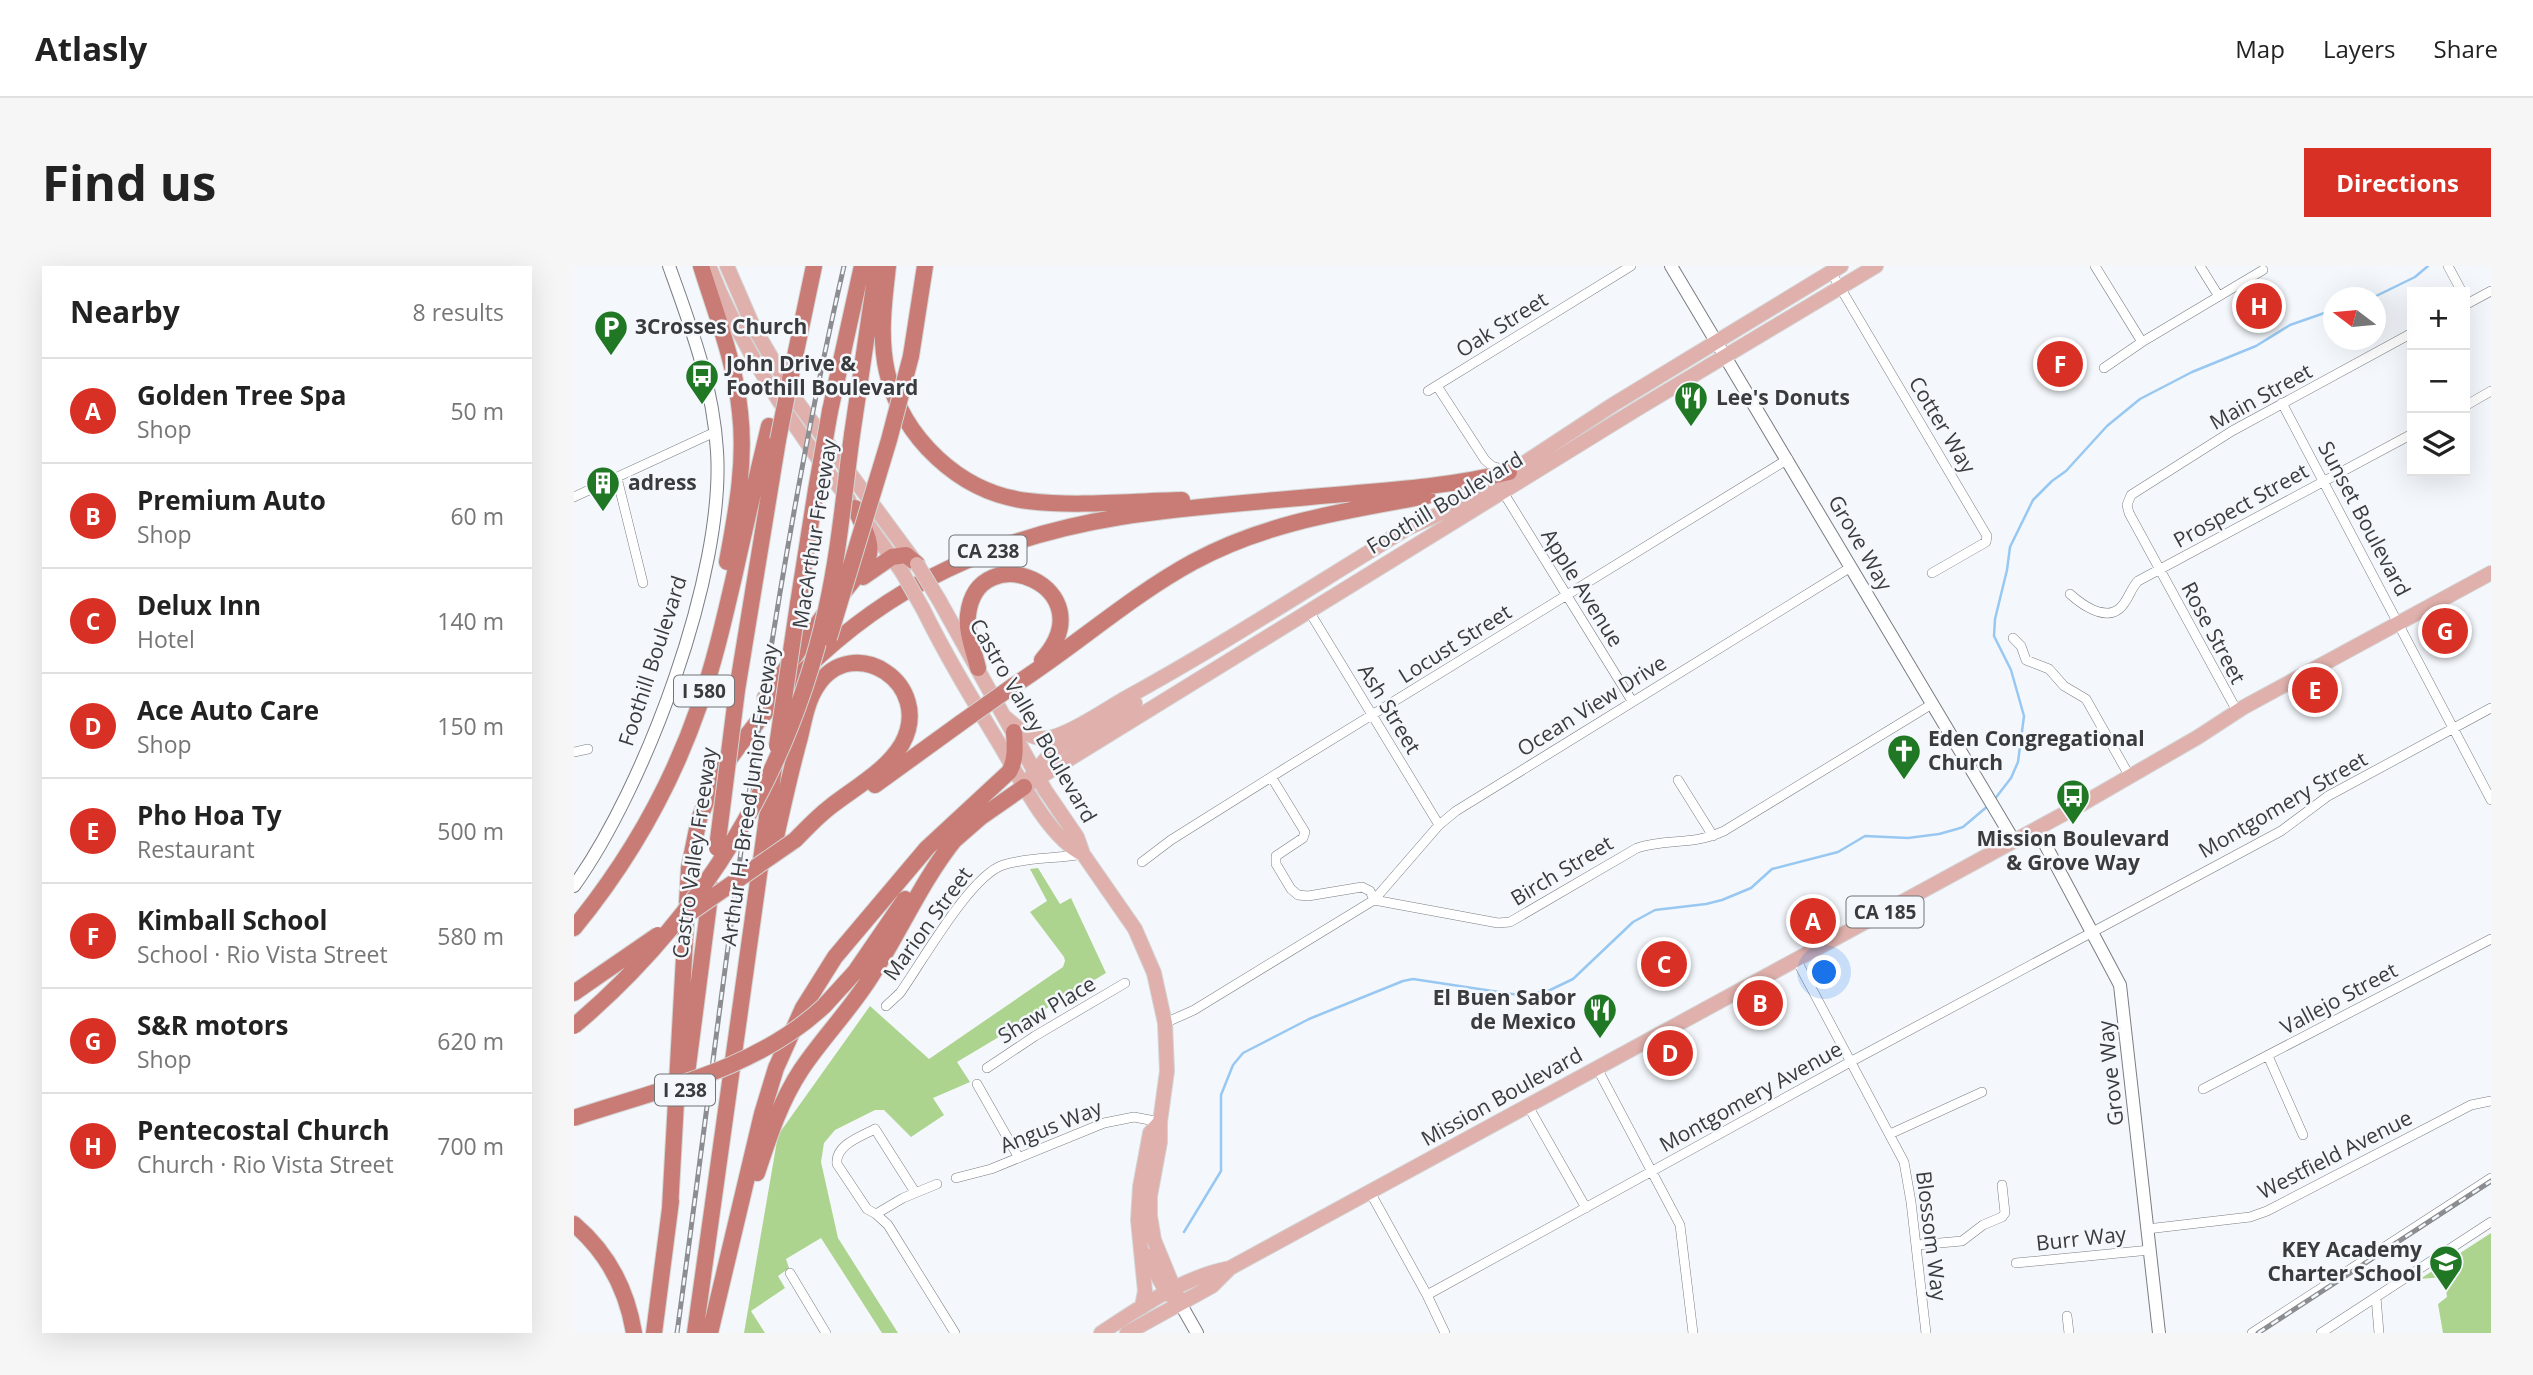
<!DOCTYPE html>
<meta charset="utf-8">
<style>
:root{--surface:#fff;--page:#f6f6f6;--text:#222;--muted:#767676;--line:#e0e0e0;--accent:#d93025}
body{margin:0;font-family:"Open Sans",sans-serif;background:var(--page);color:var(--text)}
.controls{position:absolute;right:21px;top:21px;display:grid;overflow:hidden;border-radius:0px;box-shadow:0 7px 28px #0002}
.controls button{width:63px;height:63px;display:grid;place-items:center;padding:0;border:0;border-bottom:2px solid var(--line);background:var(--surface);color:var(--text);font:35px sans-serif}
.compass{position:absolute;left:1749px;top:21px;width:63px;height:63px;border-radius:50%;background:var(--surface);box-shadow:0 7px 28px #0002;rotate:286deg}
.you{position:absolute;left:1251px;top:707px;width:24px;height:24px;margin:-18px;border:5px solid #fff;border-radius:50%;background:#1a73e8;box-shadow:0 0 0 10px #1a73e833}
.badge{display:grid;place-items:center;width:46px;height:46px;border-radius:50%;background:var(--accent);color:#fff;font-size:23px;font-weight:700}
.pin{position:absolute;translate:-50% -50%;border:4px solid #fff;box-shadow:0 2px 7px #0006}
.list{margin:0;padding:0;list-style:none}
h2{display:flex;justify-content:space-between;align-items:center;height:91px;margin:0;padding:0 28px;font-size:30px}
h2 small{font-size:23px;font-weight:400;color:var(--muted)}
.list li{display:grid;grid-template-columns:46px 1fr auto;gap:21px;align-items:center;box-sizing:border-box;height:105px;padding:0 28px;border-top:2px solid var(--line)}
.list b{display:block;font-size:26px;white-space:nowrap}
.list p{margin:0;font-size:23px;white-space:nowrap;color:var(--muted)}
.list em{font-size:23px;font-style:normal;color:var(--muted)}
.icon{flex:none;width:38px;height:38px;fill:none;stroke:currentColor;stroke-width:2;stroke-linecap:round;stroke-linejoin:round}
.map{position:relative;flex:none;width:1917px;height:1067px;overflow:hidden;border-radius:0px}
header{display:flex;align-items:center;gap:42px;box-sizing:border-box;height:98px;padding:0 35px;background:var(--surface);border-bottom:2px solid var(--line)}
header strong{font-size:33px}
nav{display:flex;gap:38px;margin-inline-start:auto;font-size:24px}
.intro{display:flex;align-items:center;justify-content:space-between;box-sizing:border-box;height:168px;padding:0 42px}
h1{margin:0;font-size:49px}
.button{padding:18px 32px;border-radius:0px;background:var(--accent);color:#fff;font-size:24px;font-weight:700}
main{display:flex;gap:42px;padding:0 42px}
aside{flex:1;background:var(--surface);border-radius:0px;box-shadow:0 7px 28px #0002}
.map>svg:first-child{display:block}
.green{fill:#add48e}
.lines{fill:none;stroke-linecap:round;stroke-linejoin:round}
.stream{stroke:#98c8f1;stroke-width:2.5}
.street-casing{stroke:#7a7d81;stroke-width:10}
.secondary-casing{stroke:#7a7d81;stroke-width:14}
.primary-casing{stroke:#d4d4d4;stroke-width:16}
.highway-casing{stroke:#d4d4d4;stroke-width:18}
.street{stroke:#fff;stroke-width:9}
.secondary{stroke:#fff;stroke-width:12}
.primary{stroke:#dfb0ac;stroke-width:14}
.highway{stroke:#c97c75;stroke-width:16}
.rail-casing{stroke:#8b8d90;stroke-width:5}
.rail{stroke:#f4f8fc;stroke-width:2.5;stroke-dasharray:8;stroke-linecap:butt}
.primary-bridge-casing{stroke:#d4d4d4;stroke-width:16;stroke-linecap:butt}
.highway-bridge-casing{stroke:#d4d4d4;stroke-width:18;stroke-linecap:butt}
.primary-bridge{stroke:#dfb0ac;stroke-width:14}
.highway-bridge{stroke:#c97c75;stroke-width:16}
.labels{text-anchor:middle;stroke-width:5;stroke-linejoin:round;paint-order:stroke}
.shield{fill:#f4f8fc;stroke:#727476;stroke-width:2}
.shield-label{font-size:19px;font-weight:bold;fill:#3a3b3d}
.street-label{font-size:21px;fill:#3a3b3d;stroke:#f4f8fc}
.poi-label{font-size:21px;font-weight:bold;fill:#3a3b3d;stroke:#f4f8fc;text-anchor:start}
</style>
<header>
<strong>Atlasly</strong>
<nav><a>Map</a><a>Layers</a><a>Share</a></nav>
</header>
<div class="intro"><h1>Find us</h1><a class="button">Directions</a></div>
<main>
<aside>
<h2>Nearby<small>8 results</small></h2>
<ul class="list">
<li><span class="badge">A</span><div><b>Golden Tree Spa</b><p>Shop</p></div><em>50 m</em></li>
<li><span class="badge">B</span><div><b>Premium Auto</b><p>Shop</p></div><em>60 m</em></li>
<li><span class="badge">C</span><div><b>Delux Inn</b><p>Hotel</p></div><em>140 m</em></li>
<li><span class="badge">D</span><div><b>Ace Auto Care</b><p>Shop</p></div><em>150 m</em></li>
<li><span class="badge">E</span><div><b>Pho Hoa Ty</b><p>Restaurant</p></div><em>500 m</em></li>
<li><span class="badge">F</span><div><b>Kimball School</b><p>School · Rio Vista Street</p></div><em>580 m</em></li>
<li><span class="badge">G</span><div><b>S&amp;R motors</b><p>Shop</p></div><em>620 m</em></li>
<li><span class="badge">H</span><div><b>Pentecostal Church</b><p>Church · Rio Vista Street</p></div><em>700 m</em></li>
</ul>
</aside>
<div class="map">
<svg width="1917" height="1067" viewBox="0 0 1917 1067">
<rect width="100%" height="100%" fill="#f4f8fc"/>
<path class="green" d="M464 602 486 638 497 632 532 707 383 796 396 816 359 832 370 849 337 871 310 844H301L261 864 250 877 247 896 264 972 324 1067H308L247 972 212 993 215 1002 204 1010 211 1022 177 1045 191 1067H170L204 869 296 740 355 793 489 701 491 695 490 691 456 646 473 635 456 603Z
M1917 967V1067H1869L1864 1038 1873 1031 1870 1011 1846 1013Z"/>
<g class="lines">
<path class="stream" d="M1798 32 1841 11 1854 0
M1420 534 1437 512 1444 496 1450 450 1437 404 1420 370 1421 353 1433 304 1436 281 1459 234 1478 215 1492 205 1533 160 1566 133 1618 106 1682 80 1716 59 1759 44
M610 966 647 905V829L659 799 669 787 735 753 829 715 839 713 945 729 974 725 999 713 1059 656 1081 644 1132 638 1148 634 1177 622 1198 603 1264 586 1291 570 1334 572 1365 568 1383 563 1389 561 1415 539"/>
<g class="street-casing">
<path id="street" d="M1521 0 1568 76
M1626 0 1644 29
M1874 0 1888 26
M1257 6 1413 270 1412 276 1358 307
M1891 39 1917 25
M1530 102 1568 76 1689 4
M863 120 911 194 918 200 930 204
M854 125 1057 0
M1708 137 1917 534
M1891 140 1917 125
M43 212 69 317
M929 226 1058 435
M0 231 141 166
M1496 328C1507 338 1530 355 1545 343 1554 336 1556 323 1564 315L1838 168
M735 345 865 559
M1439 372 1447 380 1452 394 1475 403 1490 420 1512 433 1556 511
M1663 445 1555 247 1553 239 1557 229 1658 165 1838 67
M0 486 14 483
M698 512 731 566 729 572 702 590V598L717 623 724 629 734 630 788 621 796 625 800 634
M1104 514 1139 570
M568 596 597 574 710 503 1214 193
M800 634 924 657 936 656 1063 582C1094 572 1118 580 1150 565L1358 438
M1223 695 1330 896 1337 936 1352 1067
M312 740 326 727C348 696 396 610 429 599 454 591 483 593 509 588
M591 757 620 744 800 634 865 559 882 545 1277 301
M1694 790 1729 869
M413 802 461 770 551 717
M1023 802 1106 959 1119 1067
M403 818 445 892
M1629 823 1917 673
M954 840 1012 942
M1316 868 1408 826
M382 912 417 903 530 857 560 851 586 856
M341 926 301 863C286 871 261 879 263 898L293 943 302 948 314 959 381 1067
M796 926 853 1029 871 1067
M302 948 329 932 363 918
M1573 963 1676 951 1693 945 1897 839 1917 835
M1343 979 1388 975 1409 959 1428 951 1431 947 1428 919
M1442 997 1576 984
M216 1007 252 1067
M853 1029 1278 795 1707 565 1754 530 1917 442
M1802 1031 1805 1067
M1493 1050 1495 1067
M1678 1067 1917 912
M1747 1067 1917 956"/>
</g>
<g class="secondary-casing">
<path id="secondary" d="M1097 0 1440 575
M1463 563 1546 719 1585 1067
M0 620C71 521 151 308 143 185 139 119 117 61 95 0
M606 1037 623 1067"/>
</g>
<g class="primary-casing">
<path id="primary" d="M135 0C169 86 219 161 275 234
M153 0 179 60 224 137 342 297
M290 253 328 306
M365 334 471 524 503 571 509 588 561 663 580 707 591 757 593 805 586 856V876L576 930V950L580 974 606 1037
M349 343C371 388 397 431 423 474 444 508 473 571 509 588
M432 452C444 462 457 474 474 472 494 469 531 444 550 433 647 380 740 319 834 262L876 243 906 226 1040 138 1267 0
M456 512 476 488 561 437
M450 521 1063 143 1302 0
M572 989 593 1027 600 1032
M568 1041 571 1025 564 954 566 921 576 867 586 856
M527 1067C567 1041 609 1011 656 1002L1508 538 1624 471 1670 441 1917 307
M553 1067 638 1020 656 1002"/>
</g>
<g class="highway-casing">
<path id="highway" d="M127 0C142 48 161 96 166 146 172 197 162 247 153 296
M314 0C310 35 305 71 313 106 328 172 386 227 454 235 504 241 558 235 608 234
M337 90 351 0
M216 114 240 0
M256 145 288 0
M278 169 303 0
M289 311 318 291 332 289 343 298
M268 328C301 288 303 289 281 242
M224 338 242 224
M404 402C400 385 392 366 394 349 403 268 534 321 468 394
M439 420C500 381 555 331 619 296 692 256 772 245 853 230
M163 424 204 174
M191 432 249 350
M141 514C241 363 366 280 546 251 608 241 672 237 736 231 803 225 870 222 935 206
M301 519 388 456
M376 578 407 551 450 521
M200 580C208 544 216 507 226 471 230 454 233 435 243 420 279 365 361 418 328 478 312 505 280 522 256 541 243 551 232 563 221 574
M0 662C54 596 97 521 125 440 140 398 150 354 160 311 171 261 183 210 195 160
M0 727 20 713
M250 740 281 706 331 633
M112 815 137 622
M183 907C195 871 206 836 227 804 249 771 277 743 298 709 327 664 348 614 382 572
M96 943 115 602 125 553 144 507
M0 958C33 986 53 1024 60 1067
M80 1067 97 935
M121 1067 200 501
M136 1067 188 848 202 802 229 742 261 691 353 582 435 506C442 495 441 480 440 466"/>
</g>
<use href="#street" class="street"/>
<use href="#secondary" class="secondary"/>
<use href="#primary" class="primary"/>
<use href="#highway" class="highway"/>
<g class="rail-casing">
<path id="rail" d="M103 1067C152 710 189 351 270 0
M1684 1067 1917 915"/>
</g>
<use href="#rail" class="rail"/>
<g class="primary-bridge-casing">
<path id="primary-bridge" d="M343 298 365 334
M328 306 349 343"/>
</g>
<g class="highway-bridge-casing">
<path id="highway-bridge" d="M204 174 216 114
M242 224 256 145
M255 372 315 174 337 90
M388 456 439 420
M203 480 224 338
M143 582 163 424
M117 646 221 574
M20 713 84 669
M0 760C128 652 216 507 252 344 265 287 270 227 278 169
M0 852C86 823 182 804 250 740"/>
</g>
<use href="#primary-bridge" class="primary-bridge"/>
<use href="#highway-bridge" class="highway-bridge"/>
</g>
<defs>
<g id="parking-pin" transform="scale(1.75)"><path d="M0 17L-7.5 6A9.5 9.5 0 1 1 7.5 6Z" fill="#207724" stroke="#f4f8fc"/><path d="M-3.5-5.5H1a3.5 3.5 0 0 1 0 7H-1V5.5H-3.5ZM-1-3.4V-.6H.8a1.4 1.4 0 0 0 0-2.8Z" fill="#fff"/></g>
<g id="bus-pin" transform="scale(1.75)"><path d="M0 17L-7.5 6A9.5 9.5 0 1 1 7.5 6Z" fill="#207724" stroke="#f4f8fc"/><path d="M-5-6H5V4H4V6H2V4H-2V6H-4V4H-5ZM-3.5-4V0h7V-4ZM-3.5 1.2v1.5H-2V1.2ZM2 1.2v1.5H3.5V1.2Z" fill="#fff"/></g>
<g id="restaurant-pin" transform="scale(1.75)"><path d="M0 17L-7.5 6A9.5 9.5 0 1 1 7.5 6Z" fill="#207724" stroke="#f4f8fc"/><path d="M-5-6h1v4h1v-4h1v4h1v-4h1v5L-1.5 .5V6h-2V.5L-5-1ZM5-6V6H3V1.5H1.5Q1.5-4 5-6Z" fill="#fff"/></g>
<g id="building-pin" transform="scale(1.75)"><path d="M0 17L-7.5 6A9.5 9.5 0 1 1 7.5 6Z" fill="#207724" stroke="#f4f8fc"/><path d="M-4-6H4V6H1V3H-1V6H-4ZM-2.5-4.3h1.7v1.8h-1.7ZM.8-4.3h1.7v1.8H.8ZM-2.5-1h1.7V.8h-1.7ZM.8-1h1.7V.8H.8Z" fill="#fff"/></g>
<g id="church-pin" transform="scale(1.75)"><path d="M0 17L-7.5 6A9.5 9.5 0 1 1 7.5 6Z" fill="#207724" stroke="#f4f8fc"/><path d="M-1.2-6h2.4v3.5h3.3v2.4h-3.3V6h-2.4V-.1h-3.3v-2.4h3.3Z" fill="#fff"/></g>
<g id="school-pin" transform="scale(1.75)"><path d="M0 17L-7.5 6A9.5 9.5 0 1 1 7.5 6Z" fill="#207724" stroke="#f4f8fc"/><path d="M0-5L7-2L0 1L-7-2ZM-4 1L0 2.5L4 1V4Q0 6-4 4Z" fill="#fff"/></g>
</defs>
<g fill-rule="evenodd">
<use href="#parking-pin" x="37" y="61"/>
<use href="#bus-pin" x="128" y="110"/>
<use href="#restaurant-pin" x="1117" y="132"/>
<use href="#building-pin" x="29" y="217"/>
<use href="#church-pin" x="1330" y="485"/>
<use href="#bus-pin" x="1499" y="530"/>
<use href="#restaurant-pin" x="1026" y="744"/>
<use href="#school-pin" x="1872" y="996"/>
</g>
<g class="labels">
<g class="shield">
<rect x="375.5" y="269.5" width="77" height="31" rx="5"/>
<rect x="100" y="409.5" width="60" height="31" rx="5"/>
<rect x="1272.5" y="630.5" width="77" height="31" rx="5"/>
<rect x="81" y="808.5" width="60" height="31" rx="5"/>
</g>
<g class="shield-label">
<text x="414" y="292">CA 238</text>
<text x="130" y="432">I 580</text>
<text x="1311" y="653">CA 185</text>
<text x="111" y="831">I 238</text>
</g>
<g class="street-label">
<text transform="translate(928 59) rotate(-32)" y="7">Oak Street</text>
<text transform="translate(1687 131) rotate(-29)" y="7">Main Street</text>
<text transform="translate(1368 159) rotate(59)" y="7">Cotter Way</text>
<text transform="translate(871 237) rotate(-31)" y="7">Foothill Boulevard</text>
<text transform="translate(1667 240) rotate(-29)" y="7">Prospect Street</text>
<text transform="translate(1790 253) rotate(62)" y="7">Sunset Boulevard</text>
<text transform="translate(241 268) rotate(-81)" y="7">MacArthur Freeway</text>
<text transform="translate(1286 277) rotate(60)" y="7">Grove Way</text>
<text transform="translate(1008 322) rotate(58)" y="7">Apple Avenue</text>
<text transform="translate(1639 367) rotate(62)" y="7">Rose Street</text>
<text transform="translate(881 378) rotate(-32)" y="7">Locust Street</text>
<text transform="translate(79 395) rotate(-72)" y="7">Foothill Boulevard</text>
<text transform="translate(1018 440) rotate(-32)" y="7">Ocean View Drive</text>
<text transform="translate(815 443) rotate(59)" y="7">Ash Street</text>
<text transform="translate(459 455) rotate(60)" y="7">Castro Valley Boulevard</text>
<text transform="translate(176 529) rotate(-82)" y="7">Arthur H. Breed Junior Freeway</text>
<text transform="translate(1709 539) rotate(-30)" y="7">Montgomery Street</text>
<text transform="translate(121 587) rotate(-82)" y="7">Castro Valley Freeway</text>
<text transform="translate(988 605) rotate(-31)" y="7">Birch Street</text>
<text transform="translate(354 658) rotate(-54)" y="7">Marion Street</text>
<text transform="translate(1765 733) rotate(-28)" y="7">Vallejo Street</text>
<text transform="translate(473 744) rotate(-31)" y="7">Shaw Place</text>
<text transform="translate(1537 807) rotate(-96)" y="7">Grove Way</text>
<text transform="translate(928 831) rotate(-29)" y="7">Mission Boulevard</text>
<text transform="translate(1177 831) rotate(-29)" y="7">Montgomery Avenue</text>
<text transform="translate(477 861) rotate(-22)" y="7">Angus Way</text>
<text transform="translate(1761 889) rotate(-27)" y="7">Westfield Avenue</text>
<text transform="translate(1357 970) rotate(83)" y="7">Blossom Way</text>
<text transform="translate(1507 973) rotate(-6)" y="7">Burr Way</text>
</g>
<g class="poi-label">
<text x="61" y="68">3Crosses Church</text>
<text x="152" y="105">John Drive &amp;<tspan x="152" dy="24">Foothill Boulevard</tspan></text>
<text x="1142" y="139">Lee's Donuts</text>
<text x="54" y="224">adress</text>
<text x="1354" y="480">Eden Congregational<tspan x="1354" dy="24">Church</tspan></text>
<text x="1499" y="580" text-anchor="middle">Mission Boulevard<tspan x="1499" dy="24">&amp; Grove Way</tspan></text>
<text x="1002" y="739" text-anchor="end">El Buen Sabor<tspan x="1002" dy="24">de Mexico</tspan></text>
<text x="1848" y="991" text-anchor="end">KEY Academy<tspan x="1848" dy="24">Charter School</tspan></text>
</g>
</g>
</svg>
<div class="controls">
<button>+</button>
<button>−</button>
<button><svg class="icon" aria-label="layers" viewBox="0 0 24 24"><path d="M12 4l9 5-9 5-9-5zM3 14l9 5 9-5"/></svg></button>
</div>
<svg class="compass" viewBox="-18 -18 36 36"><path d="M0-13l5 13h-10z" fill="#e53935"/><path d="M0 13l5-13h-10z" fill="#767676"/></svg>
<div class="you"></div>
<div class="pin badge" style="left:1239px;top:655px">A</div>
<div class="pin badge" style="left:1186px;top:737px">B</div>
<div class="pin badge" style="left:1090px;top:698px">C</div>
<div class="pin badge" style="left:1096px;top:787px">D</div>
<div class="pin badge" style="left:1741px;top:424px">E</div>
<div class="pin badge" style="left:1486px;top:98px">F</div>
<div class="pin badge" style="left:1871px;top:365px">G</div>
<div class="pin badge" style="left:1685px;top:40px">H</div>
</div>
</main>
